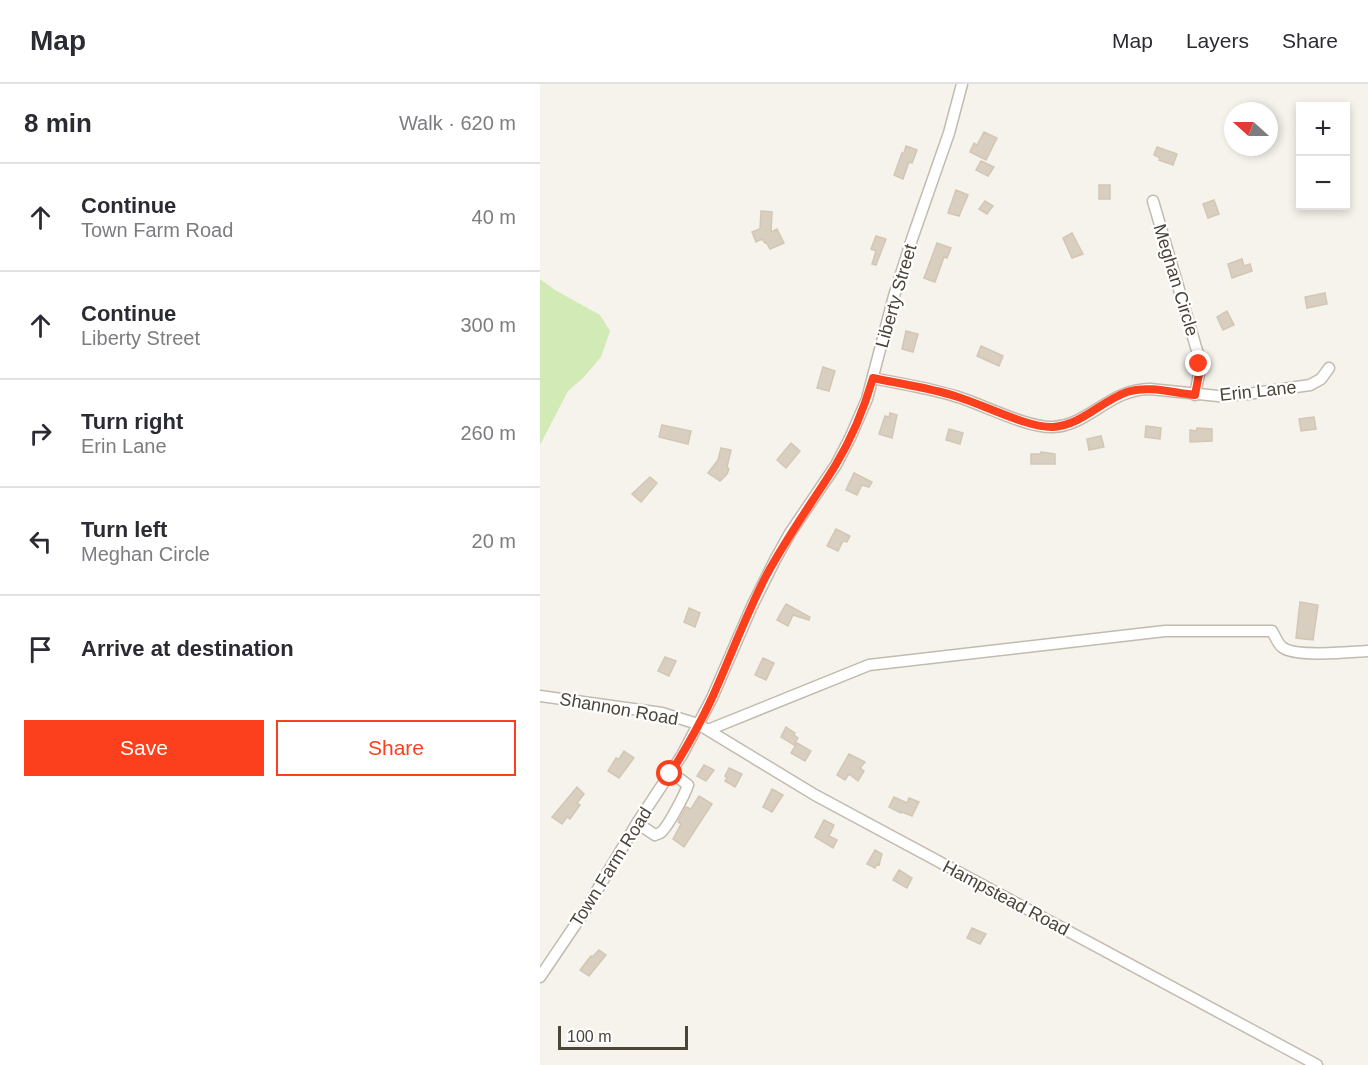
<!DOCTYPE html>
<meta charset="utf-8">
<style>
:root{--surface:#fff;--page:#f2f2f3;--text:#2b2b33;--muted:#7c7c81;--line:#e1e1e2;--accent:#fc3f1d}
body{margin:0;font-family:Arial,sans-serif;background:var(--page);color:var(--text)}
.controls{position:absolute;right:18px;top:18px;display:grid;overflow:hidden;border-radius:0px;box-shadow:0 3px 9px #0003}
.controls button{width:54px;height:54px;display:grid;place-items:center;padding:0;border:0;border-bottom:2px solid var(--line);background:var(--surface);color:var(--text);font:30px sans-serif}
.compass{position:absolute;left:684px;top:18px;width:54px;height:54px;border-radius:50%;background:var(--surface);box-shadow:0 3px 9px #0003;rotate:291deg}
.scale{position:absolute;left:18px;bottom:15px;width:130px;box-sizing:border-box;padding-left:6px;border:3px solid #4b4439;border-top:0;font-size:16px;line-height:21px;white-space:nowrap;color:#4b4439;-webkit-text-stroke:4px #fff;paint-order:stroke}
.stop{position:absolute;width:18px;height:18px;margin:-14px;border:4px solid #fc3f1d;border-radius:50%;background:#fff}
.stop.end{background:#fc3f1d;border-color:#fff;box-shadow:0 2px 6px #0008}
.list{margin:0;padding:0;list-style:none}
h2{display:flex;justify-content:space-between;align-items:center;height:78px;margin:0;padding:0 24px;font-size:26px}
h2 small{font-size:20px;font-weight:400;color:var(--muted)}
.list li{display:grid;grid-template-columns:39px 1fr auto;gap:18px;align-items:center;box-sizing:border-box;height:108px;padding:0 24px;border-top:2px solid var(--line)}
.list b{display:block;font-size:22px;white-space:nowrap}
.list p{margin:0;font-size:20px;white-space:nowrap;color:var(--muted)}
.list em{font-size:20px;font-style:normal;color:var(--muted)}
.actions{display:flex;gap:12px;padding:18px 24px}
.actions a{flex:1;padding:14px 0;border:2px solid var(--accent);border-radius:0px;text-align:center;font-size:21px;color:var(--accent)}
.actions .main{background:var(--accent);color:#fff}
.icon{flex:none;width:33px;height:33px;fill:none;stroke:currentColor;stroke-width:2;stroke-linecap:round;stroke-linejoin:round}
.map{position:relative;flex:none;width:828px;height:981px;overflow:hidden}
header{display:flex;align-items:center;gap:36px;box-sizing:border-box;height:84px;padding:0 30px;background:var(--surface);border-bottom:2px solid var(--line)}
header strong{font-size:28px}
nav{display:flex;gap:33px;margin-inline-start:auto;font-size:21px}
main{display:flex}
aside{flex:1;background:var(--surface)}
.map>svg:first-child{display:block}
.green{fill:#d2eab5}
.building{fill:#d8cfc1;stroke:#d3c7b4;stroke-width:1.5}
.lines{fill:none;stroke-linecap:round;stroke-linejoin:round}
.minor-casing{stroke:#c2bbae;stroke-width:13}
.minor{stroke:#fff;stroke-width:10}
.route{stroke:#fc3f1d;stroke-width:8}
.labels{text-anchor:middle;stroke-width:4.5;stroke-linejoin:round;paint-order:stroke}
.street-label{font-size:18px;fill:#4b4439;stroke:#fff}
</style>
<header>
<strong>Map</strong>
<nav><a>Map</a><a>Layers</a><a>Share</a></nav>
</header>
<main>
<aside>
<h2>8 min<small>Walk · 620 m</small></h2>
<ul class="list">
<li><svg class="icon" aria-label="ahead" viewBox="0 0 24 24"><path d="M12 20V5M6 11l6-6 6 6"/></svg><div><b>Continue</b><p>Town Farm Road</p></div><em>40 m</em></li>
<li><svg class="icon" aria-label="ahead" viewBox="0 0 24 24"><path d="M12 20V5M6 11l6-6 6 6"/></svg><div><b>Continue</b><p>Liberty Street</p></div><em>300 m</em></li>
<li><svg class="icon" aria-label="right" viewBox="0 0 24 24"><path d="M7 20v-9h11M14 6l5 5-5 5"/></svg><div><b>Turn right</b><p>Erin Lane</p></div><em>260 m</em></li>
<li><svg class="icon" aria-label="left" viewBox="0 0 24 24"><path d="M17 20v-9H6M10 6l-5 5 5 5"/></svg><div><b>Turn left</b><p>Meghan Circle</p></div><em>20 m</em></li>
<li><svg class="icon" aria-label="arrive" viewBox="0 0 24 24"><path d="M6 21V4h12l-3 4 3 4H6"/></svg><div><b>Arrive at destination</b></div></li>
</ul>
<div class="actions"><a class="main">Save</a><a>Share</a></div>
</aside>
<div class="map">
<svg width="828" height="981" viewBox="0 0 828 981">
<rect width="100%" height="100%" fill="#f6f3ec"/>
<path class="green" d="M0 195 15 206 60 231 70 247 61 273 43 294 28 307 0 361Z"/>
<path class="building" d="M444 48 457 54 446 76 430 68 434 59 437 61Z
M366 62 377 66 372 79 369 78 363 95 354 91 362 69H364Z
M617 63 637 70 633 81 619 76 620 74 614 71Z
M441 77 454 83 448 92 436 86Z
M559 101H570V115H559Z
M416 106 428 111 419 132 408 129Z
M674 116 679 130 668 134 663 120Z
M445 117 453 122 447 130 439 125Z
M221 127 232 128 231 148 237 145 244 159 230 165 226 158 225 159 222 155 216 158 212 148 220 145Z
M532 149 543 170 532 174 523 154Z
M336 152 346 155 336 181 332 180 336 167 331 165Z
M397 159 411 164 407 174 404 173 395 198 384 194Z
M702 175 704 182 710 180 712 187 692 194 688 180Z
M785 209 787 220 767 224 765 213Z
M687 227 694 241 683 246 677 233Z
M366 247 378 250 373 268 362 265Z
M441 262 463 272 459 282 437 272Z
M283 283 295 287 289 307 277 304Z
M350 329 357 331 352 354 339 350 345 332 349 333Z
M774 333 776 345 761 347 759 335Z
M122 341 151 347 148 360 119 353Z
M606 342 621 344 620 355 605 353Z
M657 344 672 345V357L650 358V346L656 347Z
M409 345 423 349 420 360 406 356Z
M561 352 564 363 549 366 547 355Z
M251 359 260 367 246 384 237 376Z
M181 364 191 366 187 383 189 385 187 390 180 397 168 389 178 376Z
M501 368 515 370V380H491V370H500Z
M314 389 332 398 329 403 322 401 317 411 306 406Z
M110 393 117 399 101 418 92 410Z
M296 445 310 452 307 458 303 457 298 467 287 462Z
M760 518 778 521 773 556 756 554Z
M246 520 270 533 269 536 253 531 248 542 237 536Z
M149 524 160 529 155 543 144 538Z
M125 573 136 577 129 592 118 587Z
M223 574 234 579 226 596 215 591Z
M246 643 255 649 254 651 258 654 254 661 241 653Z
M257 659 271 667 265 677 251 669Z
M84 667 94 674 79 694 68 687 76 674 79 675Z
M309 670 325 678 320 684 324 687 318 697 309 690 305 696 297 691Z
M164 681 174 686 166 697 157 692Z
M189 684 202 690 195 703 185 697 187 694 185 692Z
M37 703 44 710 37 719 40 721 30 735 27 733 22 740 12 733Z
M232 705 243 711 232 728 223 723Z
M159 712 172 720 144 763 133 755 141 740 138 738 146 723 151 725Z
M354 713 367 719 369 714 379 718 372 732 362 728 361 729 349 723Z
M284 736 294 741 289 752 297 756 293 764 275 753Z
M335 766 342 770 339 781 337 780 335 784 327 780Z
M359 786 372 794 367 804 353 796Z
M432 844 446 850 440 860 427 854Z
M59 866 66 871 49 892 40 886 51 872 52 873Z"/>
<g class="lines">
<g class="minor-casing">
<path id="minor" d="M613 117 658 270 659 290 655 311
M333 294C361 300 391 304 418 313 444 321 487 344 513 343 550 341 569 305 610 305L678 312 708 310 770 301 781 295 789 284
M0 612 122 629 158 640 275 711 777 981
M168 646 329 581 625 547H732C735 552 738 560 742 563 755 574 811 568 828 567
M97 739 115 751C116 750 118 750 120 749 127 745 145 710 148 701L140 695 130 690
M0 893 46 825 97 739 142 671 172 614 212 522 235 476 250 449 296 381 310 354 327 315 354 212 372 155 409 49 422 0"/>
</g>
<use href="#minor" class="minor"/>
</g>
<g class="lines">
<path class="route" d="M130 690C145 666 160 640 172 614 190 574 205 533 225 494 246 454 272 419 295 382 312 354 324 325 333 294 361 300 391 304 418 313 444 321 488 344 513 343 542 341 561 317 587 308 608 301 634 309 655 311L659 290V280"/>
</g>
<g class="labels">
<g class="street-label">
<text transform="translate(636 196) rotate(73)" y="6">Meghan Circle</text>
<text transform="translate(356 212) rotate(-74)" y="6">Liberty Street</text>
<text transform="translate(718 307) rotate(-6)" y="6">Erin Lane</text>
<text transform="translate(79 625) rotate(10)" y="6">Shannon Road</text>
<text transform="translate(71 783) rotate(-58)" y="6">Town Farm Road</text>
<text transform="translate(466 814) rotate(28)" y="6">Hampstead Road</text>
</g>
</g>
</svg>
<div class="controls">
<button>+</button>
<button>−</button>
</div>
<svg class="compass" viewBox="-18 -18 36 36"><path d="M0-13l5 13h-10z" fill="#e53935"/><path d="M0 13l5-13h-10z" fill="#7c7c81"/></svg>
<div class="scale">100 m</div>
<div class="stop" style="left:130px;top:690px"></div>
<div class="stop end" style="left:659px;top:280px"></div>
</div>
</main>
